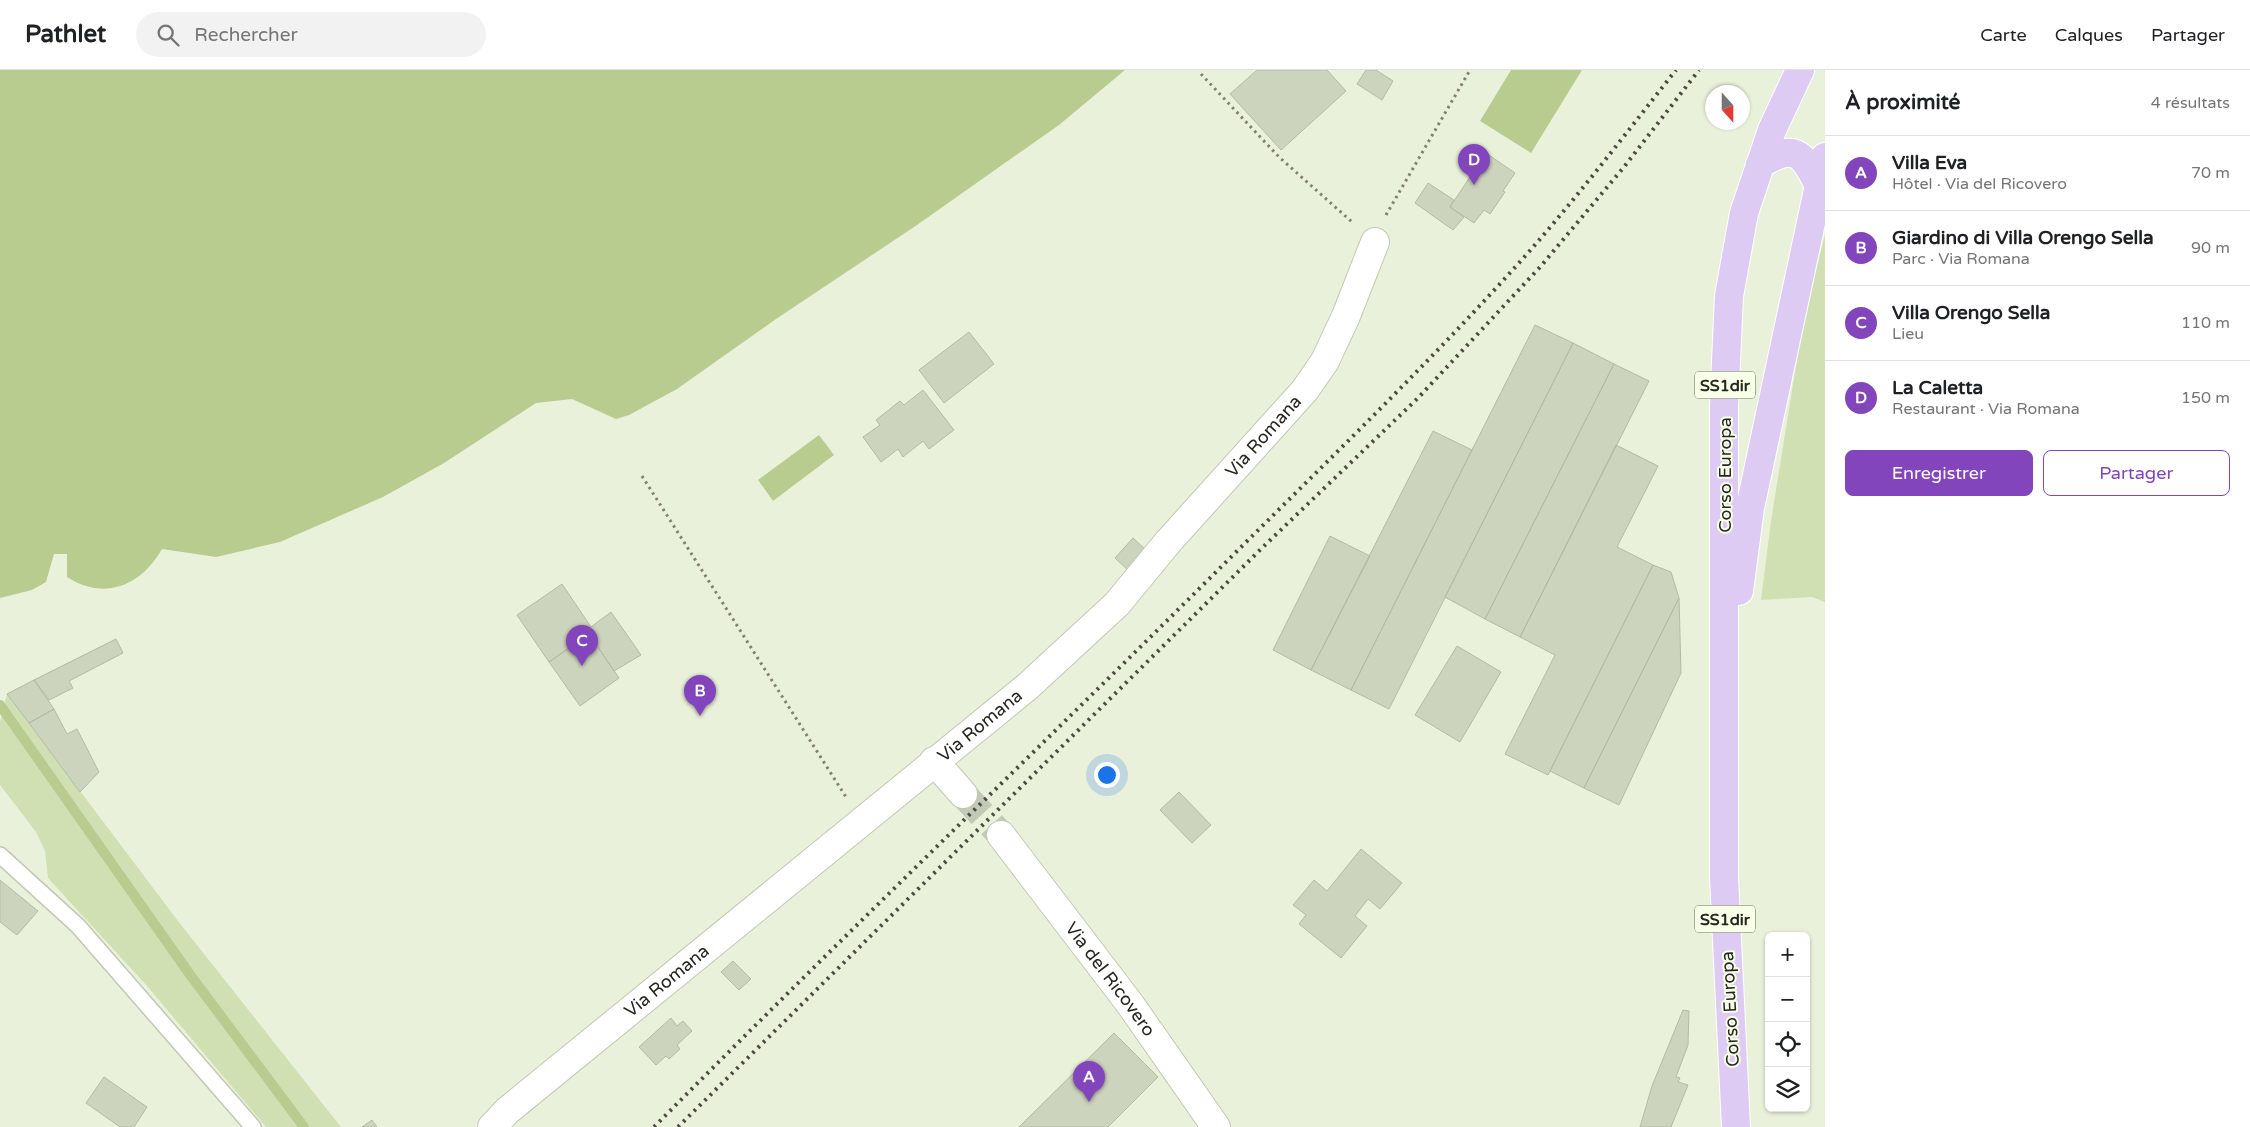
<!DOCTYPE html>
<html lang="fr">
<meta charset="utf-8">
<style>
:root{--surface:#fff;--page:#f2f2f2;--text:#202124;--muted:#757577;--line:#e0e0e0;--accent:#8245bb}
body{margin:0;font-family:"Varela Round",sans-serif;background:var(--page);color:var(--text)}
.controls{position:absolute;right:15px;bottom:15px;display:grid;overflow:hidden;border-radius:8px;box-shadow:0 1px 4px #0004}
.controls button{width:45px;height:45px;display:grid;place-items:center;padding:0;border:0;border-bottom:1px solid var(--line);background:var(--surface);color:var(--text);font:25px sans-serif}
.compass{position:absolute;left:1705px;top:15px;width:45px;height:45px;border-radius:50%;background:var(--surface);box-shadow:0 1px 4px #0004;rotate:159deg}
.you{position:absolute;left:1106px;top:704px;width:18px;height:18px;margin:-12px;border:4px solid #fff;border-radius:50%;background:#1a73e8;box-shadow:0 0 0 8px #1a73e833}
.badge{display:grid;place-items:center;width:32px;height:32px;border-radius:50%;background:var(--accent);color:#fff;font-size:16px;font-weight:700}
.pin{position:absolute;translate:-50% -41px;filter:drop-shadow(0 1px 2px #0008)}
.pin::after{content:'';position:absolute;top:26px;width:18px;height:15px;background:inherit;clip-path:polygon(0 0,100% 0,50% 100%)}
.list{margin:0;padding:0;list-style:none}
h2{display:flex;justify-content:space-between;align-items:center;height:65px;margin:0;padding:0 20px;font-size:21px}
h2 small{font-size:16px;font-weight:400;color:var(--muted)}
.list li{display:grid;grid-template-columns:32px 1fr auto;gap:15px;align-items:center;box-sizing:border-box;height:75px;padding:0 20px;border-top:1px solid var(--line)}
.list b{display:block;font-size:19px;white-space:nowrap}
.list p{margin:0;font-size:16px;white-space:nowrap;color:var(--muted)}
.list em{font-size:16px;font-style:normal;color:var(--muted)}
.actions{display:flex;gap:10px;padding:15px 20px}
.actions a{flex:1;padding:11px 0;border:1px solid var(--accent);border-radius:8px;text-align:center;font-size:18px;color:var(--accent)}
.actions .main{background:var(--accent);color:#fff}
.icon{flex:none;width:28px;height:28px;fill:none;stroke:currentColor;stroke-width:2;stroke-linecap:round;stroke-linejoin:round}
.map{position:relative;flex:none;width:1825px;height:1057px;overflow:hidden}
header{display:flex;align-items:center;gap:30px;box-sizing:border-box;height:70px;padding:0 25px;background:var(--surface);border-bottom:1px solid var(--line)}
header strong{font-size:24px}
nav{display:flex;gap:28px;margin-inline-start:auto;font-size:18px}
.search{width:350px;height:45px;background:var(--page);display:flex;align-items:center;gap:12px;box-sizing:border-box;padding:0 18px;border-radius:28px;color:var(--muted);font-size:19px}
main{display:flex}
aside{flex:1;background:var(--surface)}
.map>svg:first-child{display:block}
.green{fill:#d1e0b3}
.water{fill:#b9cc8f}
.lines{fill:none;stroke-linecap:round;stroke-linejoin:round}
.stream{stroke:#b9cc8f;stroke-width:10}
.building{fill:#cdd4be;stroke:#b3bba5}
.street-tunnel{stroke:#c2c9b5;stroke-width:28;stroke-dasharray:28 14;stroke-linecap:butt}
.lane-casing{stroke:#c1c9b3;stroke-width:18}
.street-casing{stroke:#c1c9b3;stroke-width:30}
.primary-casing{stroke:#fff;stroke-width:30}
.path{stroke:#7e8274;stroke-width:3;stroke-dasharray:2.5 4;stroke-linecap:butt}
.lane{stroke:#fff;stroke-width:15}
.street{stroke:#fff;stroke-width:28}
.primary{stroke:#ddcbf3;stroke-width:28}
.rail{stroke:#484b41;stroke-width:4;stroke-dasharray:2.5 5;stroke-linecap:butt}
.labels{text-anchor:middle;stroke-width:4;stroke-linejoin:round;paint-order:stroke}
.shield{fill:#f7ffe8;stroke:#63685b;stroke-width:1}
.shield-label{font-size:16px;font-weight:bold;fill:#24271f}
.street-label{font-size:18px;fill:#24271f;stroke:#f7ffe8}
</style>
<header>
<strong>Pathlet</strong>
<div class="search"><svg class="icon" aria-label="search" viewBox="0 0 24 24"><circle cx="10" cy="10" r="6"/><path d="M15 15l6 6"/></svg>Rechercher</div>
<nav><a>Carte</a><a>Calques</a><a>Partager</a></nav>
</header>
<main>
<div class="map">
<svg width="1825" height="1057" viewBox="0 0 1825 1057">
<rect width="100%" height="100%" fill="#eaf1db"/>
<path class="green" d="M1825 165V532L1812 527 1761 530 1771 451 1804 246Z
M7 624 178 851 341 1057H266L147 916 48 808 45 781 36 762 0 715V652Z"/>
<path class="water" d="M0 0H1125L1059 55 917 155 776 249 677 319 629 345 616 349 572 329 536 333 444 393 383 427 280 472 216 487 162 479C141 516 104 531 67 507V484H54L46 512 32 520 0 528Z
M1511 0H1582L1531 83 1480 51Z
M819 365 834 385 773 431 758 410Z"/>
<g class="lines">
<path class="stream" d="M0 635 191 906 304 1057"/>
</g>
<path class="building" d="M1257 0H1327L1346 21 1281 80 1230 24Z
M1366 0H1376L1393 11 1382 30 1357 14Z
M1486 83 1515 103 1503 121 1505 122 1490 144 1484 140 1474 153 1450 137Z
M1428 113 1454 130 1450 137 1464 147 1453 160 1415 133Z
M1535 255 1573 273 1389 639 1351 620Z
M969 262 994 294 944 333 919 300Z
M1573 273 1614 294 1485 549 1445 527Z
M1614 294 1649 311 1520 567 1485 549Z
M923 320 954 360 929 379 923 371 903 387 898 379 881 392 863 367 880 355 876 350 900 331 904 335Z
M1433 361 1472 380 1351 620 1311 600Z
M1616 375 1658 396 1617 477 1653 495 1548 705 1505 684 1555 585 1520 567Z
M1330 466 1370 486 1311 600 1273 580Z
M1133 468 1146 480 1128 500 1115 488Z
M1653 495 1671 502 1679 528 1584 718 1550 701Z
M562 514 591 557 611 542 641 585 614 601 589 564 549 592 517 545Z
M1679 528 1681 603 1619 735 1584 718Z
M589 564 619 608 580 636 549 592Z
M116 569 123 583 69 611 73 618 49 630 34 610Z
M1457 576 1501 602 1460 672 1415 645Z
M34 610 54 639 29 653 7 624Z
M54 639 67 664 77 659 99 702 80 722 29 653Z
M1179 722 1211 755 1192 773 1160 740Z
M1361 779 1402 813 1380 839 1368 829 1355 846 1367 856 1341 888 1299 854 1306 845 1293 835 1314 810 1327 821Z
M0 810 38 841 17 865 0 852Z
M733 891 751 909 739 920 721 902Z
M1683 940 1689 941 1688 975 1676 1007 1680 1008 1678 1012 1688 1015 1671 1057H1640L1652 1016Z
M671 948 677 956 683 951 692 961 677 975 680 979 669 989 666 986 656 995 639 977Z
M1114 963 1158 1007 1108 1057H1019Z
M104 1007 147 1037 134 1057H120L86 1033Z
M372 1050 377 1057H362Z"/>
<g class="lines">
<path class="street-tunnel" d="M963 724 1001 765"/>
<g class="lane-casing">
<path id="lane" d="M0 785 78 856 253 1057"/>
</g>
<g class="street-casing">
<g id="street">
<path d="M934 691 963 724"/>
<path id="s1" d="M1001 765 1130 934 1216 1057"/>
<path id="s2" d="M492 1057 507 1041 1027 617 1117 534 1168 472 1305 320 1325 291 1346 246 1375 172"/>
</g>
</g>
<g class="primary-casing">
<path id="primary" d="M1760 94C1794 74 1802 81 1818 114
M1739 521 1750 438 1825 87
M1736 1057 1724 808V336L1729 226 1744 143 1772 60 1800 0"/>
</g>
<path class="path" d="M1201 4 1279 87 1352 152
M1386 145 1470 0
M642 406 846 727"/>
<use href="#lane" class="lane"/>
<use href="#street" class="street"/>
<use href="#primary" class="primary"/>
<path class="rail" d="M654 1057C838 871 1026 691 1212 506 1318 400 1427 296 1527 184 1579 125 1627 62 1676 0
M678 1057 1262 478 1418 328 1541 196 1624 97 1699 0"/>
</g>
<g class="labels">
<g class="shield">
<rect x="1695" y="301.5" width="60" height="27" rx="4"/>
<rect x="1695" y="835.5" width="60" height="27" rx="4"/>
</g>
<g class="shield-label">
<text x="1725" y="321">SS1dir</text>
<text x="1725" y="855">SS1dir</text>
</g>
<g class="street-label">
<text dy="6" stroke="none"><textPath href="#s2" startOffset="1038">Via Romana</textPath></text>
<text transform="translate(1725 405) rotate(-90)" y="6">Corso Europa</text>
<text dy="6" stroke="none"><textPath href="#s2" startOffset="632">Via Romana</textPath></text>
<text dy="6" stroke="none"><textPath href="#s1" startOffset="181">Via del Ricovero</textPath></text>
<text dy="6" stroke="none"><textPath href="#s2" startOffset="228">Via Romana</textPath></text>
<text transform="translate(1730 939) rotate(-93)" y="6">Corso Europa</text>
</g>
</g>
</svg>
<div class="controls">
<button>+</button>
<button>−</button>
<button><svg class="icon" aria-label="locate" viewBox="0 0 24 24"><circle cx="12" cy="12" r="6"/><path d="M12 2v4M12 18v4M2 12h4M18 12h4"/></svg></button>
<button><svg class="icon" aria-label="layers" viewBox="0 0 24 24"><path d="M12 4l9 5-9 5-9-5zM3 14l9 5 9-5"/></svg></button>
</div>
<svg class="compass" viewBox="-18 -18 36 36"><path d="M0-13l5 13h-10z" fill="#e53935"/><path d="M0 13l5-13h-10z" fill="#757577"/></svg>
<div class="you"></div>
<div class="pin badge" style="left:1089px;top:1032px">A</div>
<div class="pin badge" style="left:700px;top:646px">B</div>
<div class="pin badge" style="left:582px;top:596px">C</div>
<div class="pin badge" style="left:1474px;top:115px">D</div>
</div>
<aside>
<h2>À proximité<small>4 résultats</small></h2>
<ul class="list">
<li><span class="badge">A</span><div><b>Villa Eva</b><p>Hôtel · Via del Ricovero</p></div><em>70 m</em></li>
<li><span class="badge">B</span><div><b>Giardino di Villa Orengo Sella</b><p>Parc · Via Romana</p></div><em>90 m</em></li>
<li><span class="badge">C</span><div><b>Villa Orengo Sella</b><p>Lieu</p></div><em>110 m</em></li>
<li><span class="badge">D</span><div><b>La Caletta</b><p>Restaurant · Via Romana</p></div><em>150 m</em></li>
</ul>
<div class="actions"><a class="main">Enregistrer</a><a>Partager</a></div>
</aside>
</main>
